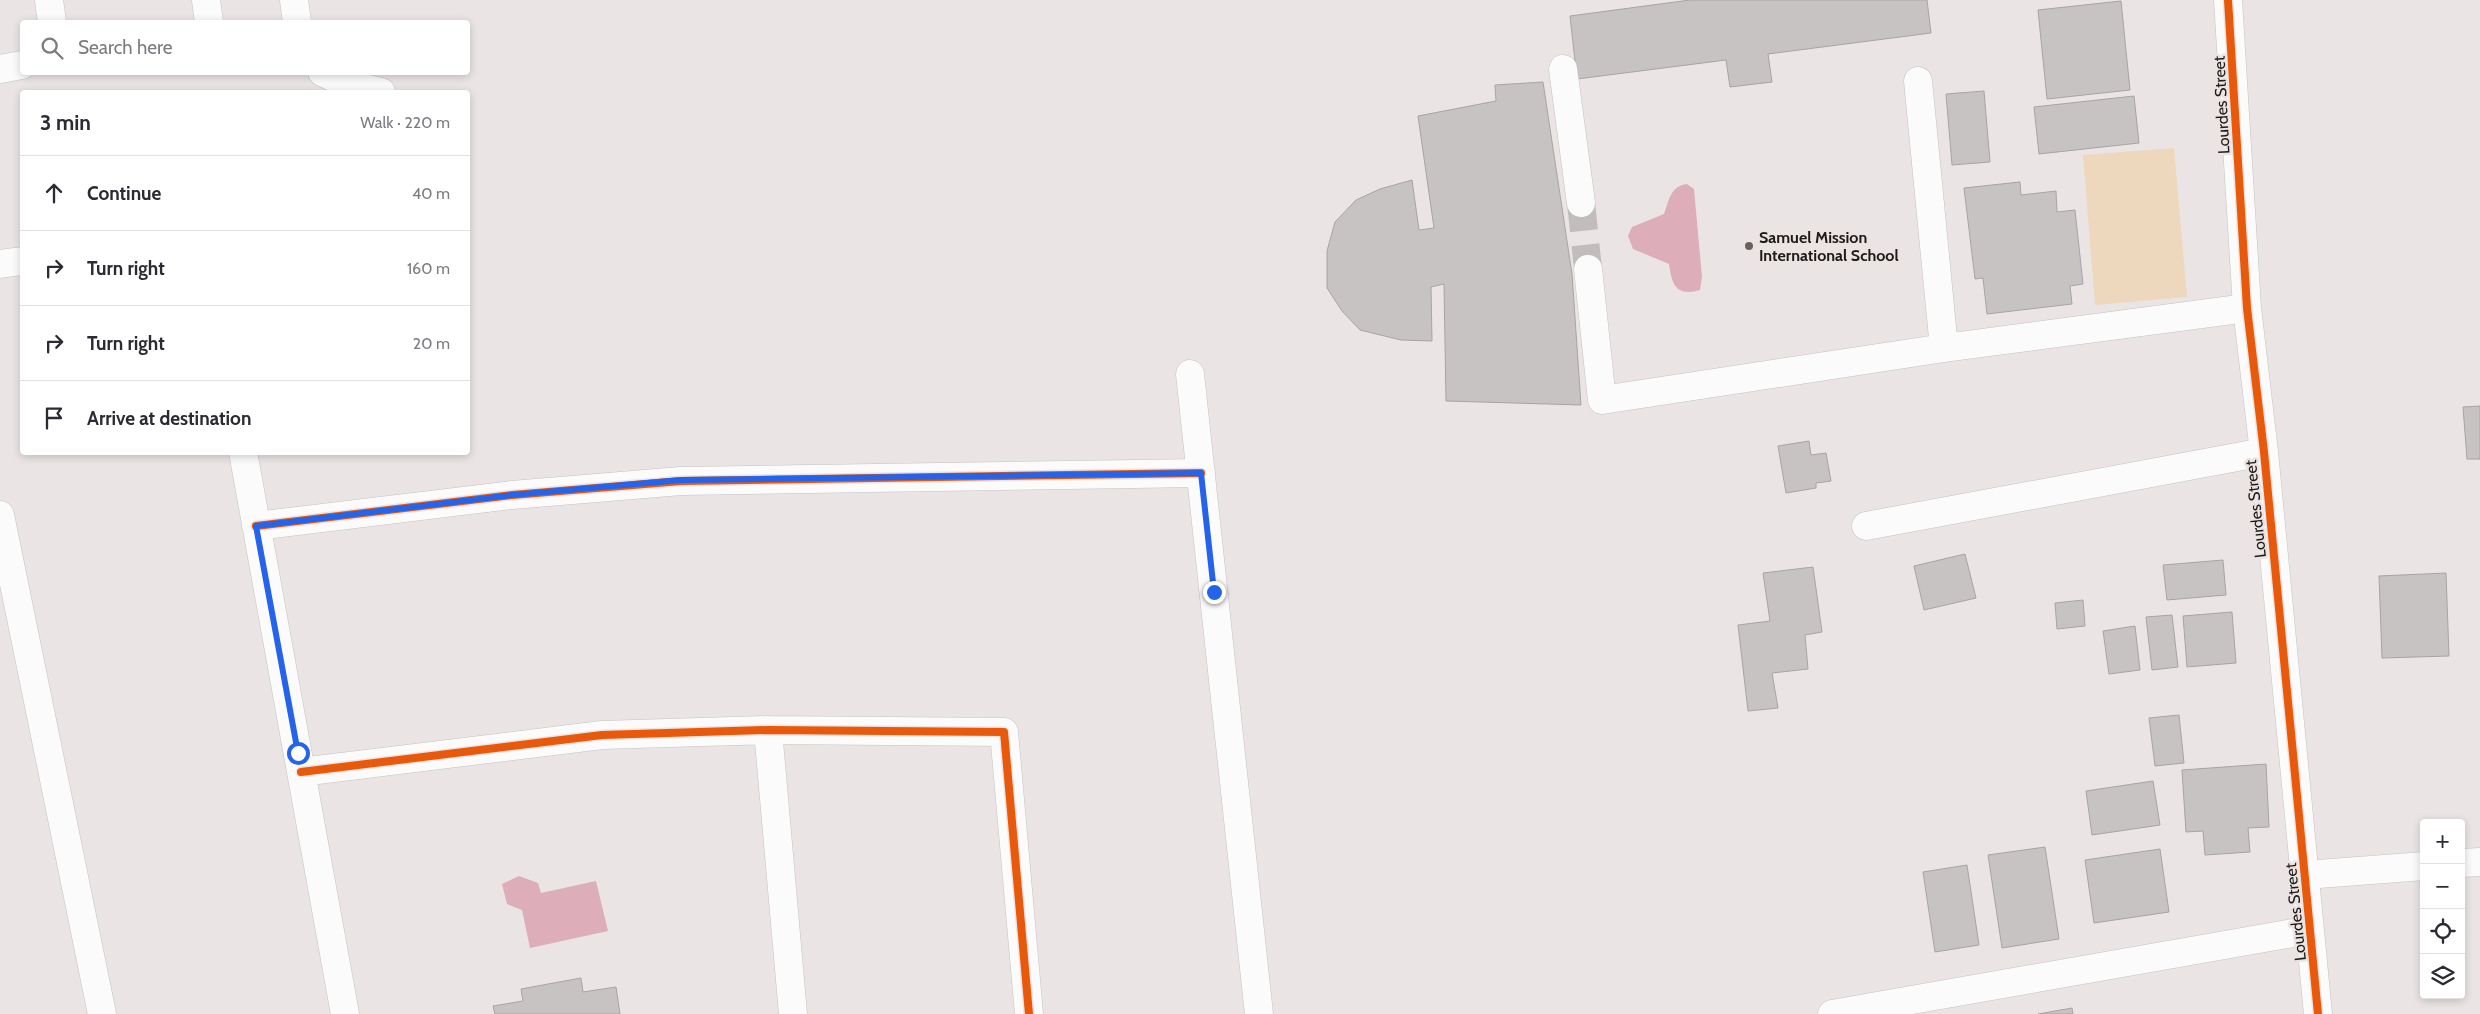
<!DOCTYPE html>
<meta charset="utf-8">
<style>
:root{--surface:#fff;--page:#f7f7f7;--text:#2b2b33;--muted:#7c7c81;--line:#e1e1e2}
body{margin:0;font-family:Cabin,sans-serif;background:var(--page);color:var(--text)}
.controls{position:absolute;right:15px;bottom:15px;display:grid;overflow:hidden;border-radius:5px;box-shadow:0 2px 8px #0003}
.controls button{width:45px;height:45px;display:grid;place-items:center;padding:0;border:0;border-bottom:1px solid var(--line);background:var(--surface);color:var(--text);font:25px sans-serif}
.stop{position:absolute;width:15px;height:15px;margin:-11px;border:4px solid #2563eb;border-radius:50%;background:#fff}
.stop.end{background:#2563eb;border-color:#fff;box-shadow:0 1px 5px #0008}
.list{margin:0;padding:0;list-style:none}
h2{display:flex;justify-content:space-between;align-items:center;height:65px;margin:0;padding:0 20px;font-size:21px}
h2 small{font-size:16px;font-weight:400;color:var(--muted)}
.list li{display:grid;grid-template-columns:32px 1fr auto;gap:15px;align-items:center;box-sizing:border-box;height:75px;padding:0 20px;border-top:1px solid var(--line)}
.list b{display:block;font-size:19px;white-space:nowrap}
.list em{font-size:16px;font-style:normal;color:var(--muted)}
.icon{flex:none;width:28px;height:28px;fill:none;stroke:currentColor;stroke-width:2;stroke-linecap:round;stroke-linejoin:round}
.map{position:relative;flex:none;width:2480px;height:1014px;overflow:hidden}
.search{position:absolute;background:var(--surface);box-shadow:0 2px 8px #0003;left:20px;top:20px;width:450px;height:55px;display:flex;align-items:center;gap:12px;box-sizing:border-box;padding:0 18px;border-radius:5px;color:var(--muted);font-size:19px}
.panel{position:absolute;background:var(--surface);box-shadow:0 2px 8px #0003;left:20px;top:90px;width:450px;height:365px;border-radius:5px}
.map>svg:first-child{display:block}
.green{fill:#eed8bd}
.water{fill:#ddadb9}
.building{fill:#c7c3c3;stroke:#a7a4a3}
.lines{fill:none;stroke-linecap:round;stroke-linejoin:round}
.minor-tunnel{stroke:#c1bdbc;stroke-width:28;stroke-dasharray:28 14;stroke-linecap:butt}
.minor-casing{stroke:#c5c2c1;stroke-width:29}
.minor{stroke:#fcfbfb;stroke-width:28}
.cycleway-casing{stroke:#ece4e2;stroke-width:11}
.cycleway{stroke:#e8590c;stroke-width:8}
.route{stroke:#2563eb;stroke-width:6}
.poi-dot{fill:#656261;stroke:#ece4e2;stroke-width:2}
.labels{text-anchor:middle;stroke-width:5;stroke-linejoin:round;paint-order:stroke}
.street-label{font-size:16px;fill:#1e1c1b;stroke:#ece4e2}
.poi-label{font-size:16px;font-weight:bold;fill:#1e1c1b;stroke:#ece4e2;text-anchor:start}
</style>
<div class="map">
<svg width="2480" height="1014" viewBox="0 0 2480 1014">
<rect width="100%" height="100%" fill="#eae5e4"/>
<path class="green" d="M2174 148 2187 297 2095 305 2083 155Z"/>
<path class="water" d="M1687 184 1694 189 1702 277 1700 290C1675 297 1672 284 1669 264L1633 249 1628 236 1632 227 1664 214C1669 201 1670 186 1687 184Z
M519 876 538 883 541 893 596 881 608 931 530 948 522 910 507 904 502 884Z"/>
<path class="building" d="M1690 0H1927L1931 33 1768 54 1772 82 1730 87 1726 60 1577 79 1570 16Z
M2121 1 2130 90 2047 99 2038 10Z
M1543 82 1572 274 1581 405 1446 401 1444 284 1431 287 1432 341 1401 340 1360 330 1342 311 1327 288V251L1335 222 1356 200 1380 189 1412 180 1419 230 1434 228 1418 116 1496 101 1495 85Z
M1984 91 1990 162 1952 165 1946 94Z
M2134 96 2139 143 2039 154 2034 107Z
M2020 182 2021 195 2056 191 2057 212 2075 210 2083 284 2070 286 2072 304 1987 314 1983 278 1975 279 1964 188Z
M2480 406V459H2467L2463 407Z
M1809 441 1811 455 1826 453 1831 481 1816 483V488L1786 493 1778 446Z
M1965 554 1976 598 1924 610 1914 566Z
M2223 560 2226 595 2167 600 2163 565Z
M1813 567 1822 632 1805 635 1808 669 1772 673 1778 708 1748 711 1738 625 1770 621 1763 573Z
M2446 573 2449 656 2382 658 2379 576Z
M2083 600 2085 626 2057 629 2055 603Z
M2232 612 2236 663 2187 667 2183 616Z
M2172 615 2178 667 2152 670 2146 617Z
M2135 626 2140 670 2109 674 2103 631Z
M2179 715 2184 763 2155 766 2149 718Z
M2266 764 2269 827 2248 828 2250 852 2205 855 2203 831 2186 832 2182 770Z
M2153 781 2160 825 2092 835 2086 791Z
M2045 847 2059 939 2002 948 1988 855Z
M2160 849 2169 912 2094 923 2085 860Z
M1967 865 1979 945 1935 952 1923 872Z
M581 978 583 992 616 987 620 1014H495L493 1006 523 1001 521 989Z
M2072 1008 2073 1014H2038Z"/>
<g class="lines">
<path class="minor-tunnel" d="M1581 203 1588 269"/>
<g class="minor-casing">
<path id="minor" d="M49 0 52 22
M206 0 209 22
M294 0 297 22
M2228 0 2247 308 2264 452 2318 1014
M0 69 22 65
M1563 69 1581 203
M322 72 348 84 381 92
M1918 81 1944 348
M0 264 22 261
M1588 269 1602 400 1944 348 2247 308
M1190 374 1259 1014
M243 452 345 1014
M0 515 102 1014
M256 526 512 495 681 481 1201 473
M1866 526 2264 452
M768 730 793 1014
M301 772 602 735 768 730 1004 732 1029 1014
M2461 863 2480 862
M2305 875 2424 866
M1832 1014 2310 930"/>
</g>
<use href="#minor" class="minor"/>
<g class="cycleway-casing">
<path id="cycleway" d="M2228 0 2247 308 2264 452 2318 1014
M256 526 512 495 681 481 1201 473
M301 772 602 735 768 730 1004 732 1029 1014"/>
</g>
<use href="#cycleway" class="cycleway"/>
</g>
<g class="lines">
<path class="route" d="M298 753 256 526 512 495 681 480 1201 473 1214 592"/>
</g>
<circle class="poi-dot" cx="1749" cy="246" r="5"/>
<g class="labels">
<g class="street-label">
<text transform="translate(2221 105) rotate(-93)" y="6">Lourdes Street</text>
<text transform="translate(2255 509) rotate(-96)" y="6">Lourdes Street</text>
<text transform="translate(2295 912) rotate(-96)" y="6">Lourdes Street</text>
</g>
<g class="poi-label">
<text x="1759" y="243">Samuel Mission<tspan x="1759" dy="18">International School</tspan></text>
</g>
</g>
</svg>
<div class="controls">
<button>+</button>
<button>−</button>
<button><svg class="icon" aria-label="locate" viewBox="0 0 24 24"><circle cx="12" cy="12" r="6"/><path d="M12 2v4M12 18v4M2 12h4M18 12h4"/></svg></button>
<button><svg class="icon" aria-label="layers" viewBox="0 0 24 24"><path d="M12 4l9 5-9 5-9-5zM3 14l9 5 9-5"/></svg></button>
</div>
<div class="stop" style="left:298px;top:753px"></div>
<div class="stop end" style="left:1214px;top:592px"></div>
<div class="search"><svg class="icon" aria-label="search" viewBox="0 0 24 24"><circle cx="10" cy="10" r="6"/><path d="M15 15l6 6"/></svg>Search here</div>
<section class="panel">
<h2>3 min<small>Walk · 220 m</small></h2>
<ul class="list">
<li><svg class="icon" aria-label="ahead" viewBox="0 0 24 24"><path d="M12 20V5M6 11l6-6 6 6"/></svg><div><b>Continue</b></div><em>40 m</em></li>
<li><svg class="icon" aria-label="right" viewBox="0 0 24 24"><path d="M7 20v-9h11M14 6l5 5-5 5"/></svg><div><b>Turn right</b></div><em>160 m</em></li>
<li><svg class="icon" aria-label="right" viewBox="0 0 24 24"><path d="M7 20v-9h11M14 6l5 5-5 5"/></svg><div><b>Turn right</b></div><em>20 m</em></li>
<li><svg class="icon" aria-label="arrive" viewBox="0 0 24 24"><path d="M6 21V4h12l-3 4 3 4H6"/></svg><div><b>Arrive at destination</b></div></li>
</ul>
</section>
</div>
